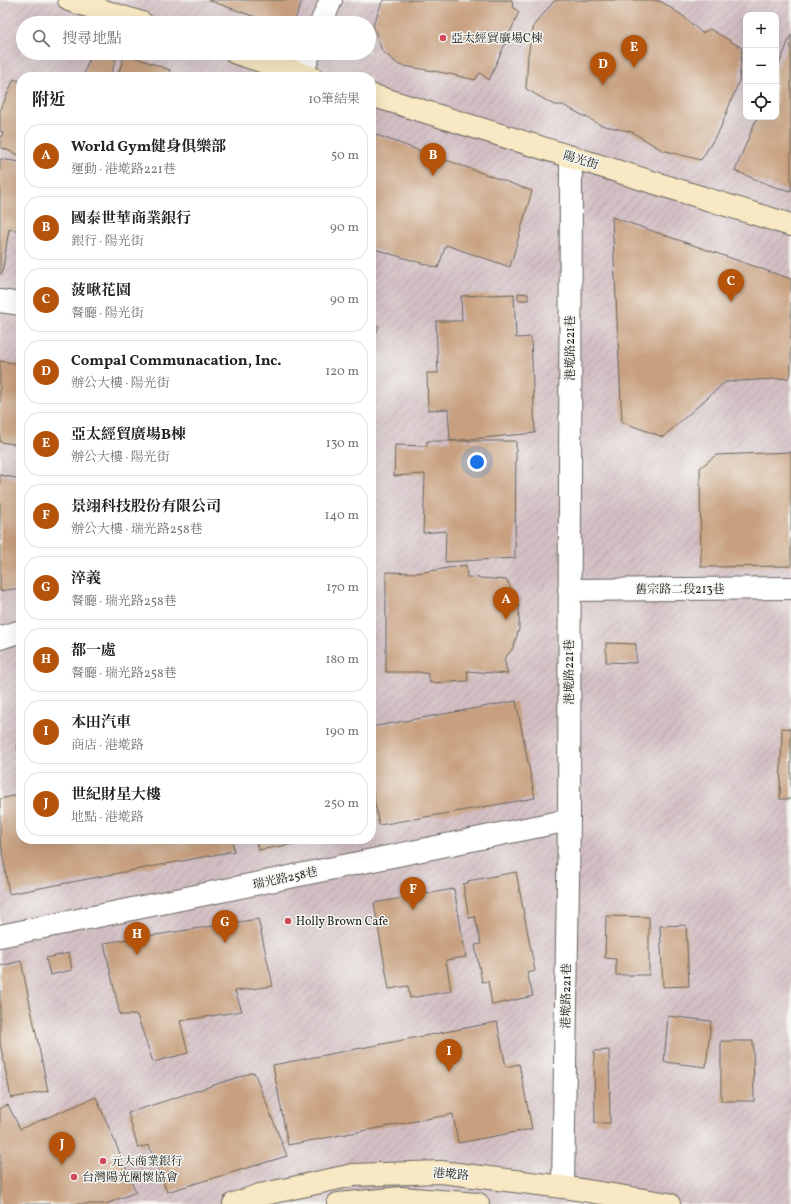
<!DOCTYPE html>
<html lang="zh-TW">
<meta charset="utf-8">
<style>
:root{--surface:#fff;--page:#f2f2f2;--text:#222;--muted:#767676;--line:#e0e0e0;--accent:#b45309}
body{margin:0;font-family:Vollkorn,"Noto Serif TC",serif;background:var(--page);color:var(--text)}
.controls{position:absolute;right:12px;top:12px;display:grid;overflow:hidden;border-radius:8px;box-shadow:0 4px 16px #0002}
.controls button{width:36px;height:36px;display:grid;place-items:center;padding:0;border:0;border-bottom:1px solid var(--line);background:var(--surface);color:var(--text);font:20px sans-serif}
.you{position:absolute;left:477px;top:462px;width:14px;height:14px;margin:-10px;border:3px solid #fff;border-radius:50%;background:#1a73e8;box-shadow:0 0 0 6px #1a73e833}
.badge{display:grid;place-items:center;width:26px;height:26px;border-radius:50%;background:var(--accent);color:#fff;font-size:13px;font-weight:700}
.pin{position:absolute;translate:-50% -33px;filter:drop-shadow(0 1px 2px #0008)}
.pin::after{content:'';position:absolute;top:21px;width:14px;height:12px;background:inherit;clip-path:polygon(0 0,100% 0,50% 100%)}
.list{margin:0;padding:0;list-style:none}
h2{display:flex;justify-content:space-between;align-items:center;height:52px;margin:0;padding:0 16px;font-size:17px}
h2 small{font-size:13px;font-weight:400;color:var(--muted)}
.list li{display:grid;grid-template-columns:26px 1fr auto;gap:12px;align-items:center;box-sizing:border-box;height:64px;margin:0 8px 8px;padding:0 8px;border:1px solid var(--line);border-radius:16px}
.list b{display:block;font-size:15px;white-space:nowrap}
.list p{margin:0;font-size:13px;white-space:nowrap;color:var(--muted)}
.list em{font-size:13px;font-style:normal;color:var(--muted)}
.icon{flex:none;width:22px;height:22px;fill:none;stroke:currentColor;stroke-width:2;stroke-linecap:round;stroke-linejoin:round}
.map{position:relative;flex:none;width:791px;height:1204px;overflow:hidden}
.search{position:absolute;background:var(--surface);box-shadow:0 4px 16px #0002;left:16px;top:16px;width:360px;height:44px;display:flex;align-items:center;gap:10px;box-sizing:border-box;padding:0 14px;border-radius:22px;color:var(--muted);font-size:15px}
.panel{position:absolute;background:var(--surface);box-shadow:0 4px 16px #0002;left:16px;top:72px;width:360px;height:772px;border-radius:16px}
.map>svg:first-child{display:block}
.industrial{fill:url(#industrial-furrows);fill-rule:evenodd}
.building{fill:#c8a07f}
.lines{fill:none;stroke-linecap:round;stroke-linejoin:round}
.street-casing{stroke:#67645c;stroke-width:24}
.secondary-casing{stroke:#67645c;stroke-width:24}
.street{stroke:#fff;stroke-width:22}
.secondary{stroke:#f8e8c3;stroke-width:22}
.poi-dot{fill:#d1495b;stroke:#f6f6f2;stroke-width:1.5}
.labels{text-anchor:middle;stroke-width:3;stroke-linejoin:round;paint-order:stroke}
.poi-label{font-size:12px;fill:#1c1c1c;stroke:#f6f6f2;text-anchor:start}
.street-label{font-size:12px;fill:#1c1c1c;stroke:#f6f6f2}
</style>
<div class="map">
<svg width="791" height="1204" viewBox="0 0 791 1204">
<defs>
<pattern id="industrial-furrows" width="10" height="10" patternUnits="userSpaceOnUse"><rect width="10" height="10" fill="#d2bec2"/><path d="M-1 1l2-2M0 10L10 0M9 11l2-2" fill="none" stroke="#b4a3a6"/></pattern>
</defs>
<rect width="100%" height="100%" fill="#f6f6f2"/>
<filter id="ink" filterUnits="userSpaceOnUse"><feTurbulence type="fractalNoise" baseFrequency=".025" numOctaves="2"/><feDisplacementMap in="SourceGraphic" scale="8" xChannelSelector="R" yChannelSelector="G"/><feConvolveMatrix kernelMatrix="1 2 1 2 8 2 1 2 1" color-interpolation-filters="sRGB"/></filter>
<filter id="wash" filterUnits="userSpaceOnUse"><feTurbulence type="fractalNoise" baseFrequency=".012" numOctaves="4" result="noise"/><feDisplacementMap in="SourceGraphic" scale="16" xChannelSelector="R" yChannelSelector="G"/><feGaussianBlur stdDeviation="0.9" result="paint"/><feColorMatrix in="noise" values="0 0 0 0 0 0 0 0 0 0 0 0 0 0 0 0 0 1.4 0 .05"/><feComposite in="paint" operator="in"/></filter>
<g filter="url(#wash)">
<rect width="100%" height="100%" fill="#f1e9d4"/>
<path class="industrial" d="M0 0H791V1204H0ZM746 15H776V117H746ZM23 23H369V53H23ZM21 77H371V839H21Z"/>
<g id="blocks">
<path class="building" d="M208 0H302L294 23H272Z
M383 0H512L513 7 519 12 489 80 480 73 475 80 450 74 399 65 382 51 373 25Z
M555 0H654L662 2 683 16 702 33 710 29 742 48 739 81 720 129 701 160 662 150 632 132 601 125 563 105H554L526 89 528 55 534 25Z
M791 35V191L775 187 735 171 757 117H776V72Z
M82 53H118L110 77H83L90 56Z
M125 54 170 70 168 77H117Z
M14 79 21 82V156L0 147V139L3 132 0 131V111Z
M371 133 532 191 510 267 446 245 438 268 371 248Z
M0 159 21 162V231L9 229 2 274H0Z
M612 217 791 279V373L788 378 725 382 663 437 622 422Z
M518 293 528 294V300H518Z
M514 294 516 338 531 337 535 433 450 441 448 409 428 410 427 373H438L436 321H462L461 296Z
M371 324 379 326 371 346Z
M0 361 21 364V445L0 442Z
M427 441H516L515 558 445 562 446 531 423 533 425 474 394 476 395 445 427 446Z
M791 452V566L701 567 700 468 716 455Z
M0 475 21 479V587L14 589 0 591Z
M466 565 467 577 507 580 519 606V629L513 648 504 659 508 674 467 671 468 681 430 683 428 674 419 672H386V572L418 573Z
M606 643 636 644V663L606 662Z
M516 701 535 798 379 825 371 780V727Z
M782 728 791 729V799H780Z
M21 743V761H20L17 744Z
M21 794V839H232L234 851 9 894 0 837V799Z
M256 839H317V840L258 850Z
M516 872 535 971 527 973 533 996 492 1005 488 981 482 982 475 945 481 944 475 917 469 918 463 884 468 883V881Z
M454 889 466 957 446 960 451 991 410 998 408 986 389 989 374 903Z
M606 916 649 917V975H616V959L605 958Z
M258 919 273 986 235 991 242 1011 180 1021 188 1053 153 1062 137 1015H120L104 943Z
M686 925 689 986 663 987 660 926Z
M69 953 72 970 50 975 46 958Z
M21 961 48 1091 11 1098 0 1043V966Z
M668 1016 711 1021 706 1067 664 1062Z
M497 1022 506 1067 519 1064 532 1129 458 1143 453 1114 288 1145 273 1065Z
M721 1041H753L754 1101H721Z
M609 1050 610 1123H595L594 1051Z
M254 1072 287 1156 167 1192 149 1145 138 1148 128 1113Z
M96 1097 136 1192 106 1204H0V1108L8 1105 20 1129Z"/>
</g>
</g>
<g filter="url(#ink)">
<use href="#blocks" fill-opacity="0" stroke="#67645c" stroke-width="1"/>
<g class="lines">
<g class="street-casing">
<path id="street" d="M321 23 331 0
M300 77 310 53
M0 301 21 304
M569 590 791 588
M0 638 21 631
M0 936 569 820
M563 1187 569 820 571 157"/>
</g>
<g class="secondary-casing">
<path id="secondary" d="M69 0 142 23
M236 53 311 77
M371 95 791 225
M234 1204 260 1195 353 1175 441 1172 563 1187 669 1204
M338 1204 401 1198 478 1204"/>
</g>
<use href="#street" class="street"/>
<use href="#secondary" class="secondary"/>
</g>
</g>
<g class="poi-dot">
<circle cx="443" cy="38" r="4"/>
<circle cx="288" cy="921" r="4"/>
<circle cx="103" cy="1161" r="4"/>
<circle cx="74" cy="1177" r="4"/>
</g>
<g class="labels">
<g class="poi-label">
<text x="451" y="42">亞太經貿廣場C棟</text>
<text x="296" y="925">Holly Brown Cafe</text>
<text x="111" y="1165">元大商業銀行</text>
<text x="82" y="1181">台灣陽光關懷協會</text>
</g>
<g class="street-label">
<text transform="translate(581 160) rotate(17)" y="4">陽光街</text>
<text transform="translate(570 348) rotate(-90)" y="4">港墘路221巷</text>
<text x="680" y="593">舊宗路二段213巷</text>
<text transform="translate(569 672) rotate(-90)" y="4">港墘路221巷</text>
<text transform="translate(285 878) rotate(-12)" y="4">瑞光路258巷</text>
<text transform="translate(566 996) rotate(-89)" y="4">港墘路221巷</text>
<text transform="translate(451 1174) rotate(4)" y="4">港墘路</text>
</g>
</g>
</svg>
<div class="controls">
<button>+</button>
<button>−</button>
<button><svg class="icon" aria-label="locate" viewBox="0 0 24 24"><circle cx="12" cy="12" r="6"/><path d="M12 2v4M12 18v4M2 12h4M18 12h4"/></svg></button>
</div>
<div class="you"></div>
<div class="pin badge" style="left:506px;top:620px">A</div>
<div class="pin badge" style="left:433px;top:176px">B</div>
<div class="pin badge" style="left:731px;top:302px">C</div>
<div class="pin badge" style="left:603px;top:85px">D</div>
<div class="pin badge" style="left:634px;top:68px">E</div>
<div class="pin badge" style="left:413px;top:910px">F</div>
<div class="pin badge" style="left:225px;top:943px">G</div>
<div class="pin badge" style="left:137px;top:955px">H</div>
<div class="pin badge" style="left:449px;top:1072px">I</div>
<div class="pin badge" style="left:62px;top:1165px">J</div>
<div class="search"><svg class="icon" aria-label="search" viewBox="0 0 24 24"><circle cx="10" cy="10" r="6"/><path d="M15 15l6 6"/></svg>搜尋地點</div>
<section class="panel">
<h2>附近<small>10筆結果</small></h2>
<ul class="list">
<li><span class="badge">A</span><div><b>World Gym健身俱樂部</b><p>運動 · 港墘路221巷</p></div><em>50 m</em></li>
<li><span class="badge">B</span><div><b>國泰世華商業銀行</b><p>銀行 · 陽光街</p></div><em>90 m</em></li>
<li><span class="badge">C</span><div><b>菠啾花園</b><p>餐廳 · 陽光街</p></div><em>90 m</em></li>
<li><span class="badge">D</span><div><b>Compal Communacation, Inc.</b><p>辦公大樓 · 陽光街</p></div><em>120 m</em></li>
<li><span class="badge">E</span><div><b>亞太經貿廣場B棟</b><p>辦公大樓 · 陽光街</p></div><em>130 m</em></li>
<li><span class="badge">F</span><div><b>景翊科技股份有限公司</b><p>辦公大樓 · 瑞光路258巷</p></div><em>140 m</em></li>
<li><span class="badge">G</span><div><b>淬義</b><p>餐廳 · 瑞光路258巷</p></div><em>170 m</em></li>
<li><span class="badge">H</span><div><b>都一處</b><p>餐廳 · 瑞光路258巷</p></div><em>180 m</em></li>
<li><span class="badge">I</span><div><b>本田汽車</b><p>商店 · 港墘路</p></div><em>190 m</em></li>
<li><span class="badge">J</span><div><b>世紀財星大樓</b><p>地點 · 港墘路</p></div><em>250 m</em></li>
</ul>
</section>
</div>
